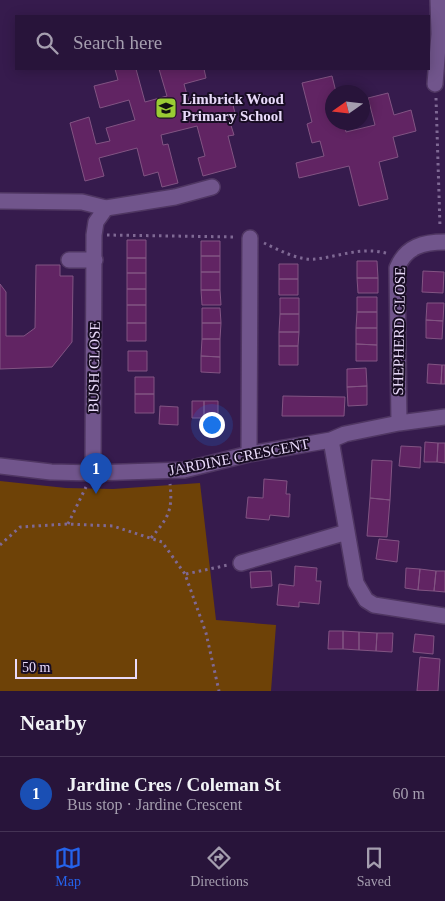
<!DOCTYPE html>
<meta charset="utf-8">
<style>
:root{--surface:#28143a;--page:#301d42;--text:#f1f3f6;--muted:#a59eaf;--line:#443354;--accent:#2563eb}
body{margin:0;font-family:Georgia,serif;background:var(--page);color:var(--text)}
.compass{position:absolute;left:325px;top:85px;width:45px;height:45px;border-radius:50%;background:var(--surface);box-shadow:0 2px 12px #0003;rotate:256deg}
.scale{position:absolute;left:15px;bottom:12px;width:122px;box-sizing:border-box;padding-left:5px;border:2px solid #e9dafa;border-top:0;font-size:14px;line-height:18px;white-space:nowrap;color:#e9dafa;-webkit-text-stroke:4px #180d23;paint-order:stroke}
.you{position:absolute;left:211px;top:424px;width:18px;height:18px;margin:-12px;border:4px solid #fff;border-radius:50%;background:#1a73e8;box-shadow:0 0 0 8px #1a73e833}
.badge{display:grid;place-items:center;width:32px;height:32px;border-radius:50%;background:var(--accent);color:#fff;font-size:16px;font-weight:700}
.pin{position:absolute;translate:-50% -41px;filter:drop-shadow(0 1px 2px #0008)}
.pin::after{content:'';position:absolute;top:26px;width:18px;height:15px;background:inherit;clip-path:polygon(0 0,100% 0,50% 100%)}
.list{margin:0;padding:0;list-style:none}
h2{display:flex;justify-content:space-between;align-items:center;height:65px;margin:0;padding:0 20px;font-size:21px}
h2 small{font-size:16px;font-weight:400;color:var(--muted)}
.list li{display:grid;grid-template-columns:32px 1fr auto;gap:15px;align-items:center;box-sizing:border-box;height:75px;padding:0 20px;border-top:1px solid var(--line)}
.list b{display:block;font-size:19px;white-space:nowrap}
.list p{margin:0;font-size:16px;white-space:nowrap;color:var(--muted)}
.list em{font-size:16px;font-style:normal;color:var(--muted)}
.icon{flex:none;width:28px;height:28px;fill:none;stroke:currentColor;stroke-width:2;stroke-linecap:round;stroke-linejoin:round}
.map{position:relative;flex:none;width:445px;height:691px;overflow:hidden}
.search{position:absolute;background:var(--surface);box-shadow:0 2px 12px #0003;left:15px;right:15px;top:15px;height:55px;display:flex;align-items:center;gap:12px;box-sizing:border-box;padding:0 18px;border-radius:0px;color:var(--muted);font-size:19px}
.sheet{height:140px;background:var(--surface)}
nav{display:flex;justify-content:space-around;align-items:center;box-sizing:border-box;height:70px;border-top:1px solid var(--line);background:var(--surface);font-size:14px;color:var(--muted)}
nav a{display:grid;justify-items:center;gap:2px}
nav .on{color:var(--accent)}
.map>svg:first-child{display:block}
.green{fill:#6e4207}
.building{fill:#612463;stroke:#825483}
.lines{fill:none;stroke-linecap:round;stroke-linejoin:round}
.minor-casing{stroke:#4f3662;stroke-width:18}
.path{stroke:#7f6994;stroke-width:3;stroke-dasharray:2.5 4;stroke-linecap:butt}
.minor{stroke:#71558c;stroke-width:15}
.labels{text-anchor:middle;stroke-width:4;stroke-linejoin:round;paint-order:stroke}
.poi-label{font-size:15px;font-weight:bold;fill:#e9dafa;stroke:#180d23;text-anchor:start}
.street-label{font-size:15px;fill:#e9dafa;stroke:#180d23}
</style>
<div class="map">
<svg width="445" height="691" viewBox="0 0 445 691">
<rect width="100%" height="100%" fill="#361b4d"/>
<path class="green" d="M0 481 66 488 113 489 200 483 216 620 276 625 271 691H0Z"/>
<path class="building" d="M115 69H136L145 102 167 96 159 69H204L206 78 184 84 189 102 211 97 213 102 231 97 236 117 229 119 234 135 228 136 236 167 203 176 198 158 205 156 197 126 161 135 163 145 168 144 178 183 162 187 158 172 144 176 137 148 99 158 104 176 85 181 70 123 89 117 96 144 110 141 106 128 135 120 129 100 100 108 94 86 118 80Z
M332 76 336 92H332V122H344L346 132 375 125 368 98 388 93 394 115 411 110 416 131 393 137 398 157 379 162 388 199 359 206 349 166 299 178 296 163 324 156 320 141 312 143 307 124 312 122 302 83Z
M127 240H146V258H127Z
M201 241H220V256H201Z
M201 256H220V272H201Z
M127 258H146V273H127Z
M357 261H377L378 278H357Z
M279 264H298V279H279Z
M36 265H60V276H73L72 342 52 367 0 369V284L6 292V336H24L35 328Z
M423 271 444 272 443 293 422 292Z
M201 272H220V290H201Z
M127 273H146V289H127Z
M357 278H378V293H358Z
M279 279H298V295H279Z
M127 289H146V305H127Z
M201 290H220L221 305H202Z
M357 297H377V312H357Z
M280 298H299V314H280Z
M427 303H444L443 321 426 320Z
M127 305H146V323H127Z
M202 308H220L221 323H202Z
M357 312H377V328H356Z
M280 314H299V332H279Z
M426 320 443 321 442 339 426 338Z
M127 323H146V341H127Z
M202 323H221L220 339H202Z
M356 328H377V345L356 344Z
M279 332H299L298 346H279Z
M202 339H220V357L201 356Z
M356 344 377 345V361H356Z
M279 346H298V365H279Z
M128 351H147V371H128Z
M201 356 220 357V373L201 372Z
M428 364 442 365 441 384 427 383Z
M442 365H445V384H441Z
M366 368 367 386 347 387V369Z
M135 377H154V394H135Z
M367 386V405L348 406 347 387Z
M135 394H154V413H135Z
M283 396 345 397 344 416H282Z
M192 401H204V418H192Z
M204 401H218V419L204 418Z
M160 406 178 407V425L159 424Z
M425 442 438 443 437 462H424Z
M438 443H445V463L437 462Z
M401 446 421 447 420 468 399 466Z
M372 460 392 461 390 500 370 498Z
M264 479 287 481 286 494H290L289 517 270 515 269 520 246 518 248 497 263 498Z
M370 498 390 500 387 537 367 536Z
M379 539 399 541 397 562 376 559Z
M295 566 317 568 316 581H321L319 604 299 602V607L277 605 279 584 294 586Z
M406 568 420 569 418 590 405 588Z
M420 569 436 571 434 591 418 590Z
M271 571 272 586 251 588 250 572Z
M436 571H445V592L434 591Z
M329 631H343V649H328Z
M343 631 359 632V650L343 649Z
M359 632 377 633 376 651 359 650Z
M377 633H393L392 652 376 651Z
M415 634 434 636 433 654 413 652Z
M420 657 440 659 438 691H417Z"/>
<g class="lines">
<g class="minor-casing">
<path id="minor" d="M435 84 439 34 438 0
M0 201 82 202 106 208
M69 260H95
M399 423 397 268C406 246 424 242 445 242
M331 440 356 583 366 600 374 605 445 616
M249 454 250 238
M0 466 51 472 93 473 184 470 249 454 331 440 345 434 399 423 445 417
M93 473 94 235 96 222 106 208 175 197 212 187
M241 563 347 532"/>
</g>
<path class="path" d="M436 98 440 227
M107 235 236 237
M264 243C279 250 299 261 316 259 341 256 363 246 389 254
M68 524 86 487
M151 538C168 518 173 511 170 484
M0 545 20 527 67 524 113 526 162 542 185 574 206 633 219 691
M186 574 228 565"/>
<use href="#minor" class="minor"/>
</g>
<defs>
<g id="school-square" transform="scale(1.125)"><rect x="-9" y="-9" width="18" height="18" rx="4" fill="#9acb34" stroke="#180d23"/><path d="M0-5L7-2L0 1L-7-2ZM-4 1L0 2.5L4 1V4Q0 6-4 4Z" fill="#111"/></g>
</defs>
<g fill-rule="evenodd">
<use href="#school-square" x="166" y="108"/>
</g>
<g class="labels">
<g class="poi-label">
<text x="182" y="104">Limbrick Wood<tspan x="182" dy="17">Primary School</tspan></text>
</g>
<g class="street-label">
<text transform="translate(399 331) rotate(-89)" y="5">SHEPHERD CLOSE</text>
<text transform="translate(94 367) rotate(-89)" y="5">BUSH CLOSE</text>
<text transform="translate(239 457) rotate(-11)" y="5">JARDINE CRESCENT</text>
</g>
</g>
</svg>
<svg class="compass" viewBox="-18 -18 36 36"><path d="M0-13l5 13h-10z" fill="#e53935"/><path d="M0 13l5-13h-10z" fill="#a59eaf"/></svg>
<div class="scale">50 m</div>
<div class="you"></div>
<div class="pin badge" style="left:96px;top:494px;background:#1a4fb4">1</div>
<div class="search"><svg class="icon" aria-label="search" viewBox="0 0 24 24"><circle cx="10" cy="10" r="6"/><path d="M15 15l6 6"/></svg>Search here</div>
</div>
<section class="sheet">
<h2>Nearby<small></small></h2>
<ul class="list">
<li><span class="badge" style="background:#1a4fb4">1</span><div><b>Jardine Cres / Coleman St</b><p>Bus stop · Jardine Crescent</p></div><em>60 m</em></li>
</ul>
</section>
<nav>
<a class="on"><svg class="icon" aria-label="map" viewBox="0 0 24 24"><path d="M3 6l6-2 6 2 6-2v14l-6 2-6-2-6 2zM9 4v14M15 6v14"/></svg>Map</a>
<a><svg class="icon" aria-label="directions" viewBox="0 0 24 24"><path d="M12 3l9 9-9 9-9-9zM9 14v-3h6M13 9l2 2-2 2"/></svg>Directions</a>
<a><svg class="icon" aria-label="saved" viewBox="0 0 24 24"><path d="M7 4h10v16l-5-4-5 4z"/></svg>Saved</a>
</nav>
